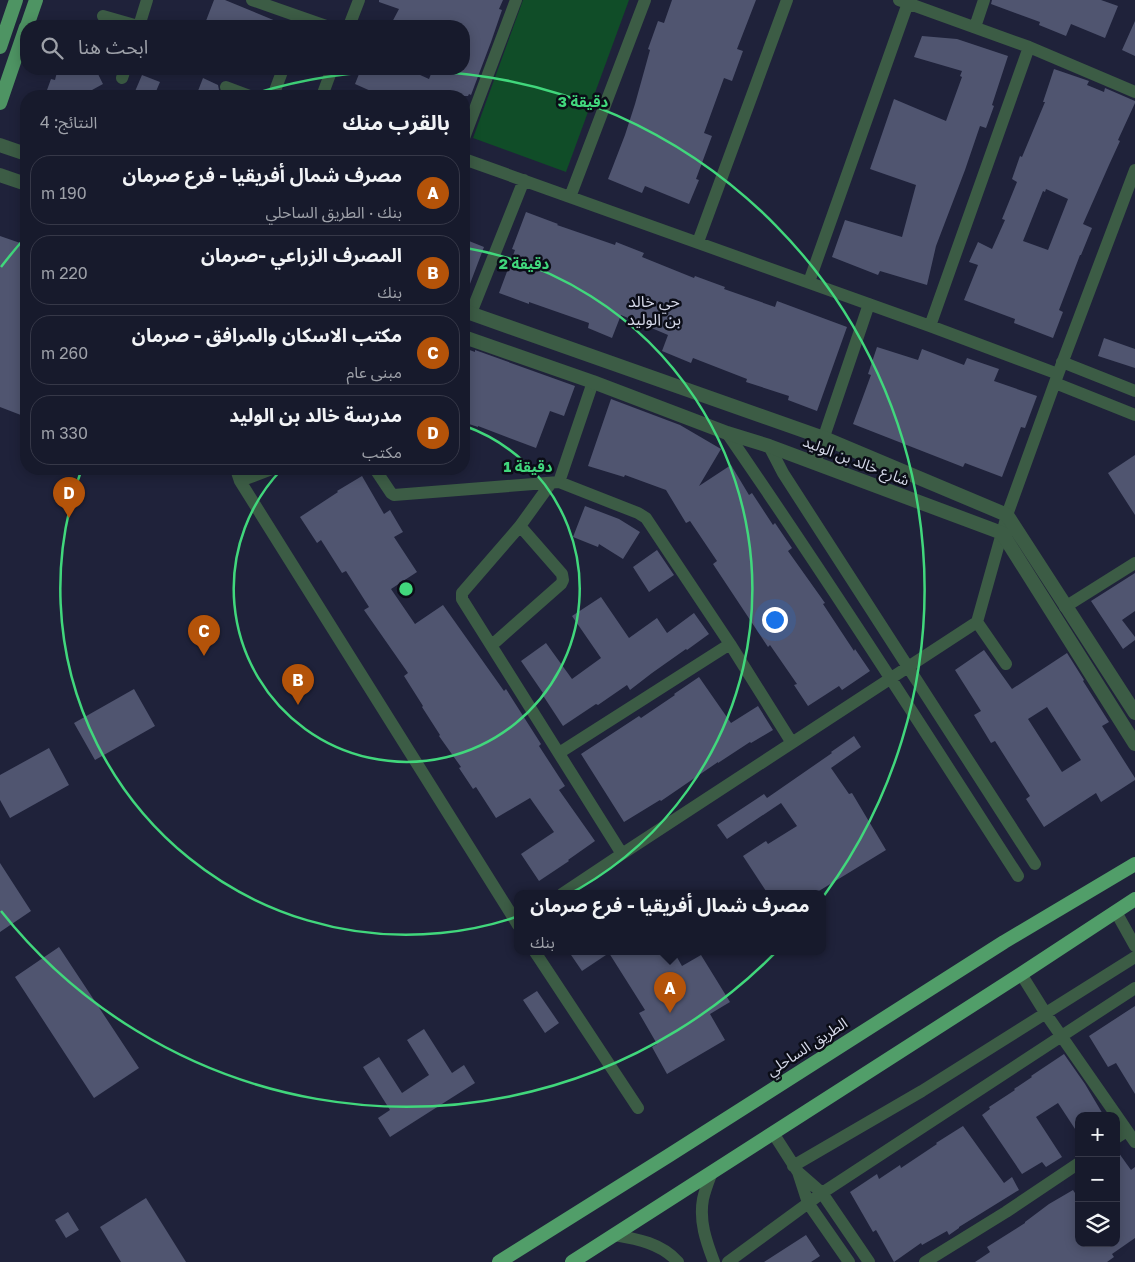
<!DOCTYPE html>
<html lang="ar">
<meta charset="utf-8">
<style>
:root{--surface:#171a2c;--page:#202334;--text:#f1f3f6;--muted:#9ea1a9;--line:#363848;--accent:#b45309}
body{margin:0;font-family:"Golos Text","Noto Sans Arabic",sans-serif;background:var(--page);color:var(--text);direction:rtl}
.controls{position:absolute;right:15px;bottom:15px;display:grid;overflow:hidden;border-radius:10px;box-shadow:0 2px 12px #0003}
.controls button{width:45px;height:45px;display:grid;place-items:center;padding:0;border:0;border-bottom:1px solid var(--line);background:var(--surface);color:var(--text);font:25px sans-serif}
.you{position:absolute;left:774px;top:619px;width:18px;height:18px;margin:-12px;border:4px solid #fff;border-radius:50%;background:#1a73e8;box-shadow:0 0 0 8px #1a73e833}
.badge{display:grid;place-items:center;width:32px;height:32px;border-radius:50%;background:var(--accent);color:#fff;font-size:16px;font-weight:700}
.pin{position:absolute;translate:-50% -41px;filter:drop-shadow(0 1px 2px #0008)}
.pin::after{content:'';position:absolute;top:26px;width:18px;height:15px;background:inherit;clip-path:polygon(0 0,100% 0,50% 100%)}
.popup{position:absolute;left:514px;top:890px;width:312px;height:65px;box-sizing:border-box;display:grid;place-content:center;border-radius:10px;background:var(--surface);filter:drop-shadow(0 1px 4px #0005);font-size:16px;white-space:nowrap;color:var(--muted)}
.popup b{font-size:19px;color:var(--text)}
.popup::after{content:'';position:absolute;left:50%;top:100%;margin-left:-10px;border:10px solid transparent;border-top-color:var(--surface)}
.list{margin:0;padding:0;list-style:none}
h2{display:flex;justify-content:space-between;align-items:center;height:65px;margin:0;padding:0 20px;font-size:21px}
h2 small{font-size:16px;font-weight:400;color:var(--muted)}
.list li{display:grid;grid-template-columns:32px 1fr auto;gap:15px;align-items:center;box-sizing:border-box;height:70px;margin:0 10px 10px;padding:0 10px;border:1px solid var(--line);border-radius:20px}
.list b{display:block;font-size:19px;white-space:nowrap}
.list p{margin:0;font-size:16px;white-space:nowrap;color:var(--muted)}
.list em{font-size:16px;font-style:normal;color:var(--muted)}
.icon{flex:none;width:28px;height:28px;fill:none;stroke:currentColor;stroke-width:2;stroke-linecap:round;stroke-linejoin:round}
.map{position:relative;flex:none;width:1135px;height:1262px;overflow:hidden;direction:ltr}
.search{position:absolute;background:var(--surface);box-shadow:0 2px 12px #0003;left:20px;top:20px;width:450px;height:55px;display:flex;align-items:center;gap:12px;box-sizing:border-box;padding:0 18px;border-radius:20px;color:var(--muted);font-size:19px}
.panel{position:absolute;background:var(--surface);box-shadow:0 2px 12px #0003;left:20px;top:90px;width:450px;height:385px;border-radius:20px;direction:rtl}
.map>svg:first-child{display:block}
.green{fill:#104d28}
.building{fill:#505570;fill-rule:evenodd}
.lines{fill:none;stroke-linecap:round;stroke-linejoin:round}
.minor{stroke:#3c5c45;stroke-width:12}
.tertiary{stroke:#3c5c45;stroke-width:14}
.primary{stroke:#4e9463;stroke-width:14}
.trunk{stroke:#519e69;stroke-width:14}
.ring{fill:none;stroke:#41d77c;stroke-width:2.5}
.labels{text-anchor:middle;stroke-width:5;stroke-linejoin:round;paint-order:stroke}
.street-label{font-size:15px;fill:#d5d8e8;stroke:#0b0d17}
.neighbourhood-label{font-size:16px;fill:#d5d8e8;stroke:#0b0d17}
.centre{fill:#41d77c;stroke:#0b0d17;stroke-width:2.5}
.ring-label{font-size:15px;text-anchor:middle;font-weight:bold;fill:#41d77c;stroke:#0b0d17;stroke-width:5;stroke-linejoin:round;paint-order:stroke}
</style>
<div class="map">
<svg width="1135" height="1262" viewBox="0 0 1135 1262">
<rect width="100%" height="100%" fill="#1f223a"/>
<path class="green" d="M523 0H629L566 172 473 138Z"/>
<path class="building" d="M214 0H225L288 26H204Z
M379 0H503L499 9 502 10 491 42 471 95 469 94 468 96H382L355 84 361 69H407L429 79 433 69H464V26H390L399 9 379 2Z
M672 0H756L737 49 743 51 732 81 724 78 704 133 712 136 696 179 699 180 689 204 645 186 642 193 608 179 625 135 635 104 650 50 648 49 658 21 664 23Z
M992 0H1101L1118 6 1105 38 1071 24 1066 36 1039 25 1040 22 991 4Z
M1135 21V56L1122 50Z
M922 36 957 39 1008 56 992 105 994 106 986 128 980 126 965 170 936 246 927 285 880 271 878 275 832 257 845 220 902 237 916 185 870 169 894 99 946 121 962 77 960 76 962 71 914 57Z
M63 69H82L98 74 103 84 81 96H64L47 90 51 79 55 80 57 72 62 73Z
M1054 69 1089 81 1087 85 1104 92 1105 88 1135 101V103L1118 140 1120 141 1109 165 1083 224 1092 228 1081 255H1080L1059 310 1063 312 1053 338 1014 323 1015 319 964 300 978 265 969 262 978 242 992 249 1005 220 1002 219 1017 182 1012 179 1020 156 1022 157 1045 102H1043ZM1046 189 1068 199 1048 250 1023 241 1043 191 1045 192Z
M142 75 160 82 154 96H133Z
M203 78 218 85 219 90 216 96H196Z
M526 212 558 224 557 225 615 245 616 242 644 253 642 257 694 278 695 276 725 287 724 289 775 307 777 301 847 327 817 411 788 400 789 396 746 382 747 379 693 358 691 363 662 351 668 335 621 315 612 338 588 328 589 323 529 302V304L499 293 515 250 512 249Z
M0 236 26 245V417L0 407Z
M469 241 484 247 465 297H464V245L467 246Z
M1104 338 1135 349V368L1098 356Z
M877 347 918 360 922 349 964 365 967 358 999 369 994 381 1037 396 1025 428 1021 427 1002 477 965 463 963 467 853 424 871 375 868 374Z
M464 348 475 352V350L575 386 564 416 550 411 536 448 478 426V427L466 423 470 414 464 412Z
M611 399 680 425 721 449 699 486 731 465 749 495 752 493 773 525 775 523 792 548 788 551 825 603 823 604 854 651 855 649 870 671 842 690 839 686 808 706 794 685 797 684 770 645 768 647 713 564 717 561 690 521 686 523 666 490 625 475 624 477 588 466Z
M1135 455V515L1108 473Z
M362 476 384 514 390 510 403 532 394 537 417 572 391 589 415 624 443 605 504 691 506 689 541 744 539 746 565 786 559 790 595 841 568 860 569 861 539 881 521 854 554 832 530 798 496 818 476 787 473 789 459 768 461 767 439 736 440 735 422 707 423 706 404 676 408 673 364 610 369 607 346 571 342 573 321 540 317 543 300 517 338 492 337 491Z
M585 506 619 519 640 532 623 559 599 544 598 547 573 537Z
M657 550 674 575 649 592 633 567Z
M1135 573V611L1122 620 1135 637V640L1123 649 1091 601Z
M601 597 629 638 657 618 667 633 694 613 709 634 687 650 686 649 652 673 630 690 627 685 598 705 596 704 563 726 542 694 543 693 521 661 546 643 572 679 601 658 572 616Z
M984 650 1012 689 1067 653 1084 680 1083 681 1109 722 1102 726 1135 778V780L1101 802 1096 793 1044 827 1026 799 1030 796 995 741 991 743 974 715 981 711 955 670ZM1047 707 1081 760 1062 772 1028 719Z
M699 677 731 723 758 706 773 730 751 743 750 742 718 763V762L661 801 660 800 624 822 581 754 639 716 641 718 675 695 674 694Z
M134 689 155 726 95 760 74 723Z
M854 736 861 747 831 768 849 794 852 793 886 850 814 894H768L743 856 766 841 768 844 797 826 781 803 727 839 717 825 764 794 767 798 832 753 831 752Z
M49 748 69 785 10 818 0 800V775Z
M0 863 31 911 0 932Z
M59 947 139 1068 94 1098 15 977Z
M569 952H674L682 966 701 955 730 1002 710 1014 725 1040 667 1074 652 1047 657 1044 639 1013 645 1010 609 953 582 971Z
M537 991 559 1023 545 1033 523 1000Z
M1135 1006V1094L1116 1063 1108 1067 1089 1036Z
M424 1029 452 1073 464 1065 475 1083 390 1137 378 1118 390 1110 363 1067 379 1057 402 1093 429 1075 407 1040Z
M1064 1054 1085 1084 1104 1116H1079V1135L1058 1103 1036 1117 1062 1157 1046 1167 1042 1162 1022 1174 982 1115 990 1109 989 1107 1015 1090 1014 1089 1032 1077 1031 1076Z
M963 1126 1004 1183 1012 1177 1019 1190 959 1227V1228L949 1235 947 1231 922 1245 921 1243 894 1262 876 1230 873 1232 850 1192 877 1174 879 1179 900 1165 901 1168 937 1144 936 1143Z
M1116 1149 1131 1170 1135 1167V1238L1112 1254 1114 1257 1107 1262H975L990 1252 987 1247 1025 1223V1222L1049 1204 1073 1190 1079 1199V1243H1116Z
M146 1198 186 1262H121L100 1227Z
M68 1212 79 1230 66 1238 55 1220Z
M806 1235 820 1256 811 1262H764Z"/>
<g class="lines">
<path class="minor" d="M252 0 326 26
M899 0 1029 47 1135 92
M103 16 138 26
M139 26 147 0
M349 26 359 0
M975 27 984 0
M122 78 125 69
M226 87 250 96
M273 96 283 69
M322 96 332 69
M464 138 516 0
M464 159 930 326 1058 374
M570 197 645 0
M698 242 787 0
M809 282 908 3
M471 313 524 180
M930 326 1029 47
M1062 362 1135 391
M1055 383 1135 415
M727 433C827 578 922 727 1018 876
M769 446 783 473 1035 864
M815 463 869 304
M236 469 240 481 518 925
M375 469 391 493 394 495 559 482 638 513 646 518 730 644 792 743
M240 481 272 469
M559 482 593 382
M551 483 520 526 462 593V599L622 854
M1065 607 1135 563
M977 622 1006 664
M492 645 561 584 563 580 562 574 520 526
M559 753 730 644
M562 894 622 854 977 622 1007 515 1058 374 1135 170
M1116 912 1135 946
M535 952 638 1108
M1021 974 1046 1014 1135 1142
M773 1133 798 1172 822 1193 869 1262
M1116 1138 1127 1131
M793 1166 922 1091 1135 957
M712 1172C709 1180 705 1190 703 1199 699 1221 706 1241 714 1262
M798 1172 808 1203 849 1262
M614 1235C637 1239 661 1243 678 1262
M728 1262 822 1193 1135 988
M925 1262 1006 1212 1079 1163"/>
<path class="tertiary" d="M0 145 26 154
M0 175 26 184
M464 311 824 438 1007 515 1135 713
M464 337 593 382 727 433 769 446 1002 533 1135 744"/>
<path class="primary" d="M27 26 36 0
M0 47 16 0
M0 103 26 27"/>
<path class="trunk" d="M499 1262 668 1156 1004 942 1135 864
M572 1262 1021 974 1135 899"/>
</g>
<g class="ring">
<path d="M465 426A173 173 0 1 1 282 469"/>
<path d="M466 248A346 346 0 1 1 81 471"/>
<path d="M1 267A518 518 0 0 1 24 239M250 95A518 518 0 1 1 1 911"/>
</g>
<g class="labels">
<g class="street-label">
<text transform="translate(856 461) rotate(21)" y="5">شارع خالد بن الوليد</text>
<text transform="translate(807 1047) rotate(-33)" y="5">الطريق الساحلي</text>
</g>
<g class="neighbourhood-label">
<text x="654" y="307">حي خالد<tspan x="654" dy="18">بن الوليد</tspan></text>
</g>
</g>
<circle cx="406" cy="589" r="8" class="centre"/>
<g class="ring-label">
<text x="583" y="107">3 دقيقة</text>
<text x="524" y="269">2 دقيقة</text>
<text x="528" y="472">1 دقيقة</text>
</g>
</svg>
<div class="controls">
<button>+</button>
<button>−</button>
<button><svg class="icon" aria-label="layers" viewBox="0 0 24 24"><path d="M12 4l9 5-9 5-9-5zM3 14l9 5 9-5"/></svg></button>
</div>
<div class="you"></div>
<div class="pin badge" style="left:670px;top:1013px">A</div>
<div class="popup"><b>مصرف شمال أفريقيا - فرع صرمان</b>بنك</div>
<div class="pin badge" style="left:298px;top:705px">B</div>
<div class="pin badge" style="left:204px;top:656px">C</div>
<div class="pin badge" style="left:69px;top:518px">D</div>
<div class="search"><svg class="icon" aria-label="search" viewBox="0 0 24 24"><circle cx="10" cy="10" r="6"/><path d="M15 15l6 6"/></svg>ابحث هنا</div>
<section class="panel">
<h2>بالقرب منك<small>النتائج: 4</small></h2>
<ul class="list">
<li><span class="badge">A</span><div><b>مصرف شمال أفريقيا - فرع صرمان</b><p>بنك · الطريق الساحلي</p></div><em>190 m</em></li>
<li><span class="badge">B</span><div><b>المصرف الزراعي -صرمان</b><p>بنك</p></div><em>220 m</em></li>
<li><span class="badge">C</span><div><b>مكتب الاسكان والمرافق - صرمان</b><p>مبنى عام</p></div><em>260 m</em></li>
<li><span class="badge">D</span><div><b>مدرسة خالد بن الوليد</b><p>مكتب</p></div><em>330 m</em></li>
</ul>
</section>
</div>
